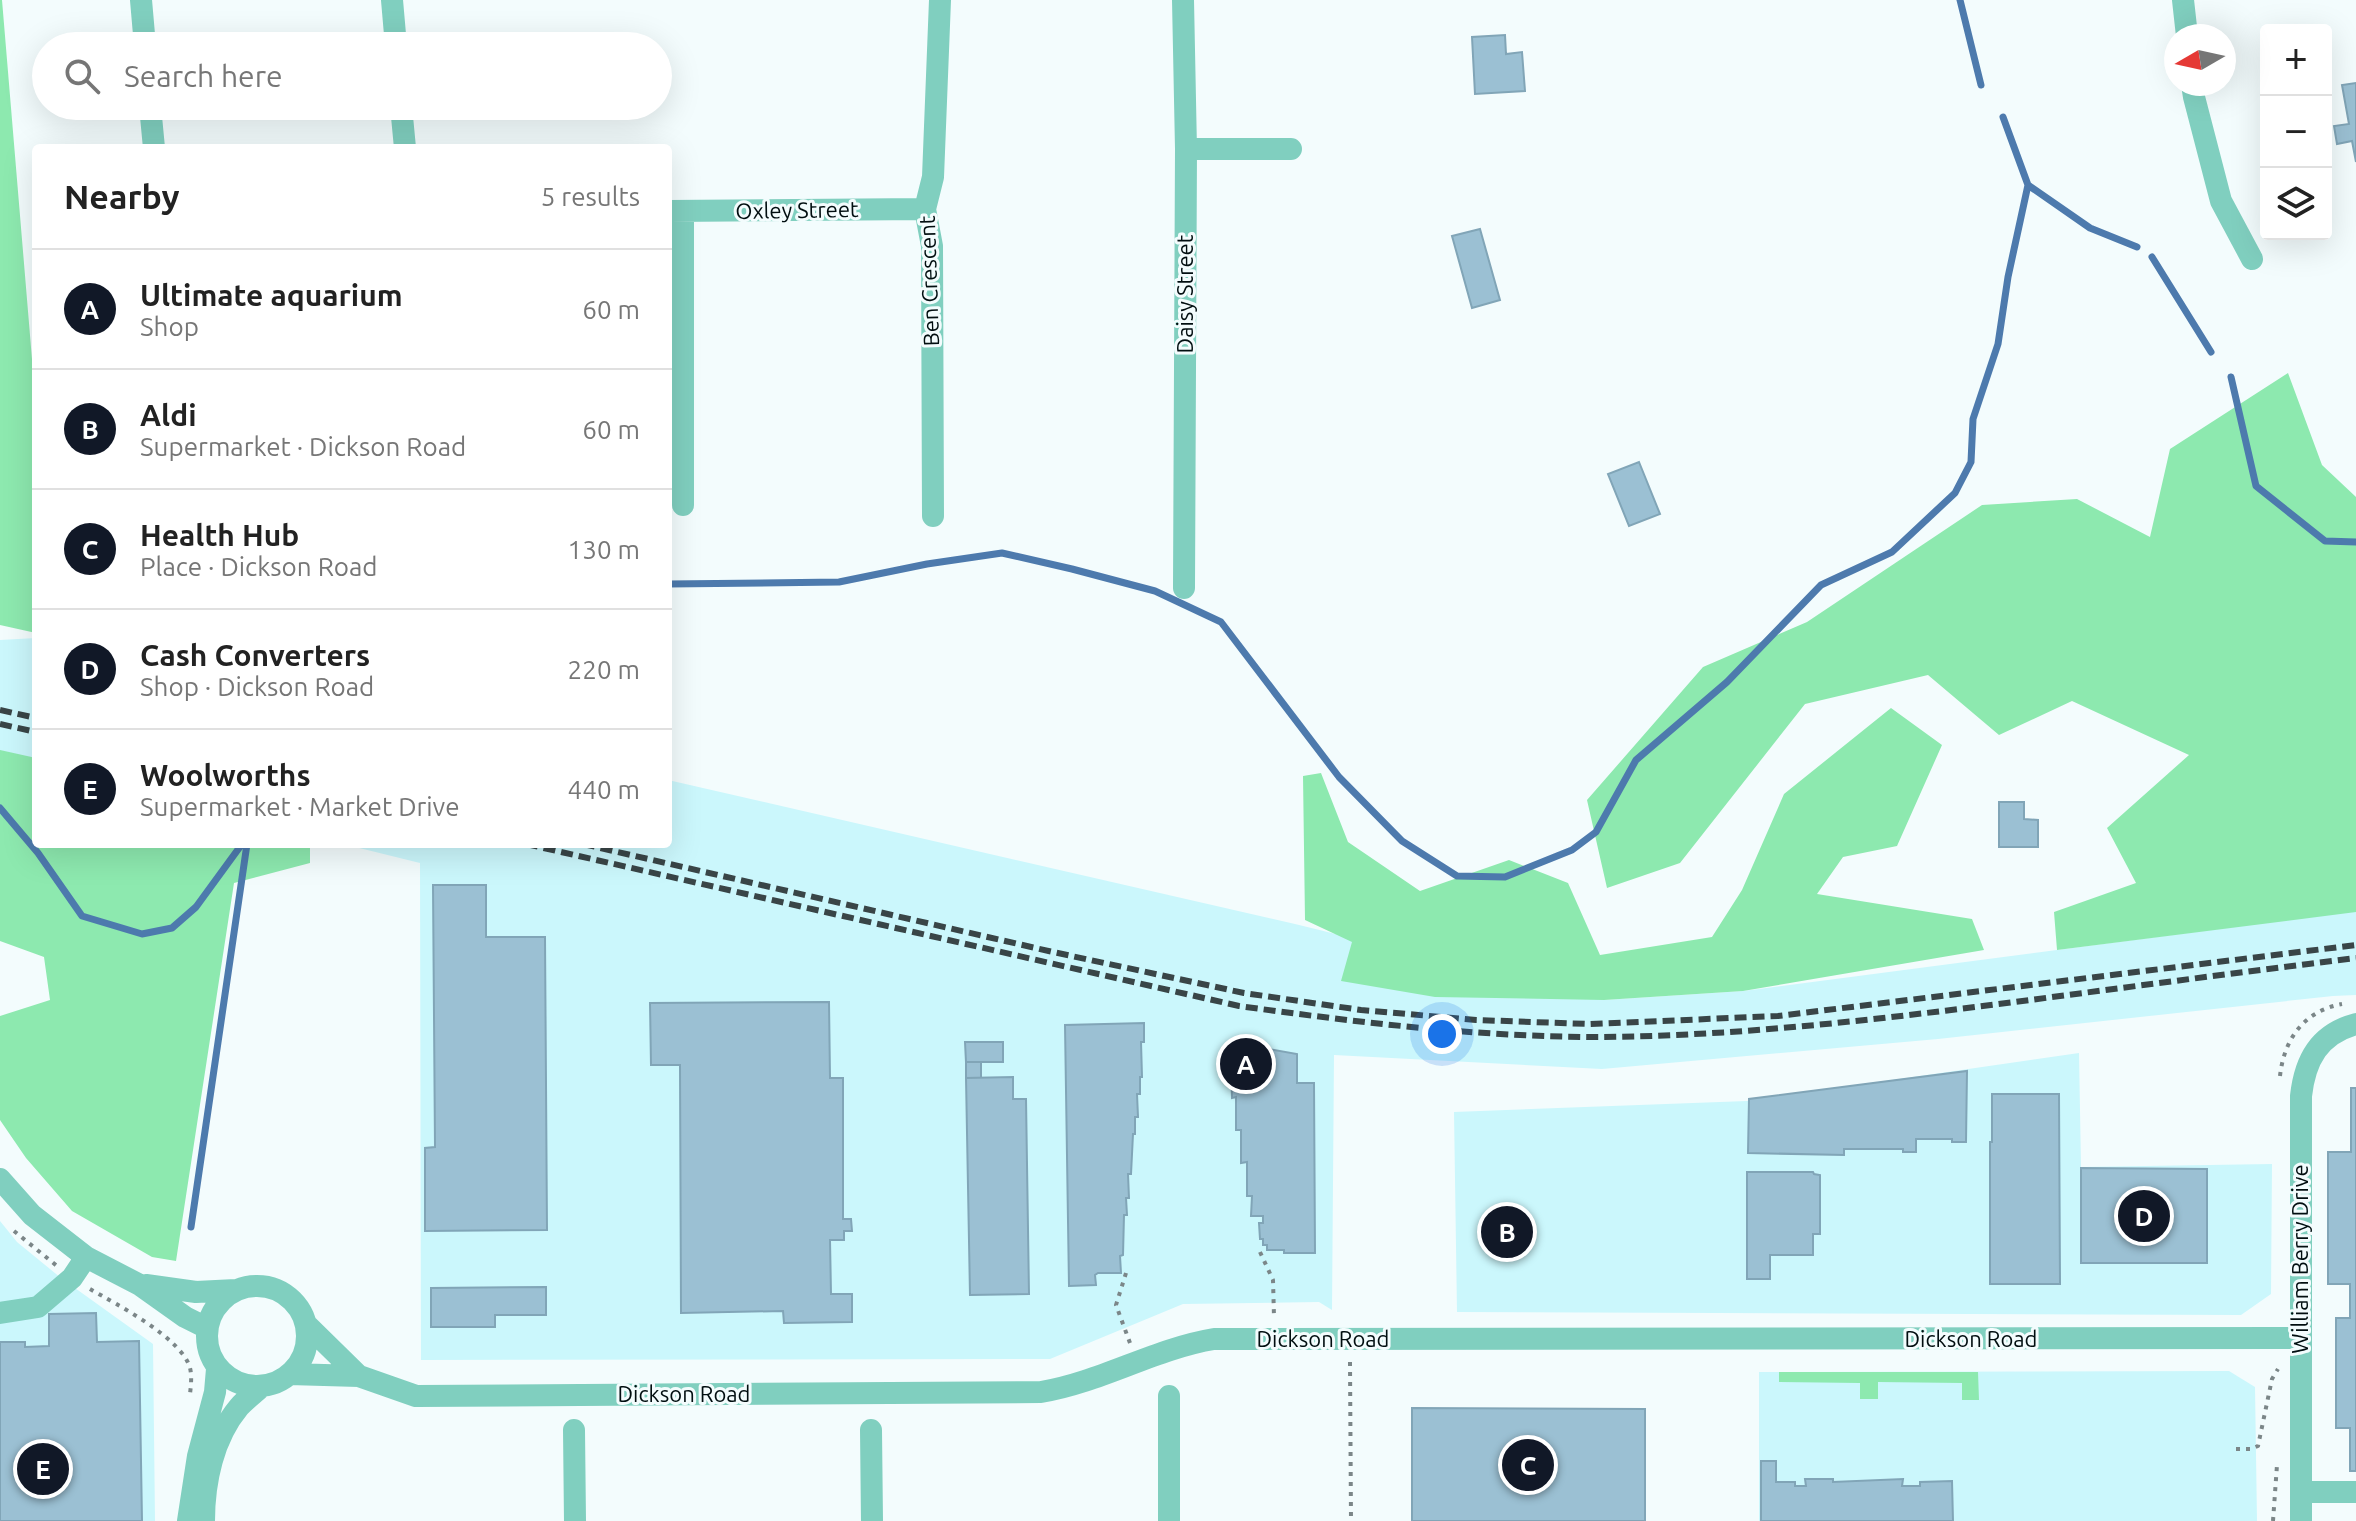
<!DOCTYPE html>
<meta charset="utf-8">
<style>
:root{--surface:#fff;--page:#f2f2f2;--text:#222;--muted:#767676;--line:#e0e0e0;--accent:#111827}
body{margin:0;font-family:Ubuntu,sans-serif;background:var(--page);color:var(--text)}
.controls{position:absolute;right:24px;top:24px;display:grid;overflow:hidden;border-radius:8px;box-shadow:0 8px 32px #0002}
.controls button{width:72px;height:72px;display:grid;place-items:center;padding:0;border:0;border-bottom:2px solid var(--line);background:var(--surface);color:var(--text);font:40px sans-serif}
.compass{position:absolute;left:2164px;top:24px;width:72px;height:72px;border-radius:50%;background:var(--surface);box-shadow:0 8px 32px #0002;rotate:261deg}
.you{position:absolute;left:1442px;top:1034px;width:28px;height:28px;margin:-20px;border:6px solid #fff;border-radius:50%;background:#1a73e8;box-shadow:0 0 0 12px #1a73e833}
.badge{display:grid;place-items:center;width:52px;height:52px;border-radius:50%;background:var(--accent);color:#fff;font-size:26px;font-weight:700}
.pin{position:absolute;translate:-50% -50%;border:4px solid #fff;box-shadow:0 2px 8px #0006}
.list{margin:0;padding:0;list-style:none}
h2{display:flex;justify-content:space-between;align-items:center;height:104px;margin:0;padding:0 32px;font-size:34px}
h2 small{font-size:26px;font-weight:400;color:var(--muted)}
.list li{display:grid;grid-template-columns:52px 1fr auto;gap:24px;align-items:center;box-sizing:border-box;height:120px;padding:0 32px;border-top:2px solid var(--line)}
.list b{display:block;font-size:30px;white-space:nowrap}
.list p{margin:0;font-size:26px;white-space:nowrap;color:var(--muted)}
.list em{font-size:26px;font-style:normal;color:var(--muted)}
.icon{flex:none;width:44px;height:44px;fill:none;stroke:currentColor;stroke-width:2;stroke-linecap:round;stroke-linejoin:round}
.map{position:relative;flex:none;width:2356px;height:1521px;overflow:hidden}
.search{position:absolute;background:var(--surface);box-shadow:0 8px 32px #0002;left:32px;top:32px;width:640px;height:88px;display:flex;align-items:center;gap:20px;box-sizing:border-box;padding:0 28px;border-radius:44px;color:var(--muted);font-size:30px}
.panel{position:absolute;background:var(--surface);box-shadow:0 8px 32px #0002;left:32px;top:144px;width:640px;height:704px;border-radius:8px}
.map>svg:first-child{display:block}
.built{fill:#cbf7fc}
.green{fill:#8de9af}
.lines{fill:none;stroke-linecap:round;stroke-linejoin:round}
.stream{stroke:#4d7aad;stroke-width:7}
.building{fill:#9bc0d3;stroke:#81a5b7;stroke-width:2}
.path{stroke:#7b8688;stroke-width:4;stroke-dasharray:4 6;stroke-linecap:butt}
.minor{stroke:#80cfbf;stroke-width:22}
.rail{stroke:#394547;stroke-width:6;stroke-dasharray:12 6;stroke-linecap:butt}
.labels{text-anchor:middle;stroke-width:6;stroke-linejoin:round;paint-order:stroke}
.street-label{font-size:22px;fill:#010e10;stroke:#f3fcfd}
</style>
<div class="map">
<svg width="2356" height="1521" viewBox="0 0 2356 1521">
<rect width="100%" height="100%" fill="#f3fcfd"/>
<path class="built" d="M36 638V771L0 762V640Z
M668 780 1295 924 1604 1000 1743 991 2356 911V995L2333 996 1938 1039 1602 1069 1334 1055 1332 1310 1319 1302 1183 1304 1050 1359 421 1360 420 863 343 844H668Z
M2079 1053 2081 1167 2272 1164 2271 1294 2241 1315 1457 1312 1454 1112 1747 1101Z
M0 1221 17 1242 61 1278 153 1344 155 1521H0Z
M2229 1371 2255 1387 2257 1521H1759V1372Z"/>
<path class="green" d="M0 0H2L36 407V633L0 625Z
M2288 373 2322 465 2356 497V912L2057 950 2054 912 2136 883 2107 828 2189 755 2072 701 1999 735 1928 675 1805 704 1680 863 1607 888 1587 800 1703 667 1807 622 1982 505 2077 499 2150 537 2170 449Z
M1891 708 1942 745 1897 846 1843 857 1817 894 1972 919 1984 950 1743 991 1604 1000 1435 997 1341 981 1352 942 1305 920 1303 776 1321 773 1348 842 1420 891 1509 860 1568 883 1600 955 1712 937 1742 890 1784 794Z
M0 750 36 758V844H310V863L234 883 176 1261 152 1257 72 1211 26 1158 0 1120V1016L50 1000 44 957 0 941Z
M1779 1372H1978L1979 1400H1962V1383L1878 1382V1399H1860V1383L1779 1382Z"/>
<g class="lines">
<path class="stream" d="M1960 0 1981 85
M2028 185 2090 228 2137 247
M2152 257 2211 352
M2231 377 2256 486 2325 541 2356 542
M668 584 839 582 927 564 1002 553 1072 569 1155 591 1221 622 1339 777 1402 841 1457 876 1505 877 1572 850 1596 832 1636 760 1727 682 1821 585 1892 552 1955 493 1971 462 1973 419 1998 344 2008 277 2028 185 2003 117
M0 808 38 853 82 916 142 934 172 928 196 907 242 844
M191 1227 247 844"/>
</g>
<path class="building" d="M1505 35 1506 54 1522 52 1525 91 1475 94 1472 37Z
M2356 83V162L2352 141 2337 144 2334 126 2349 124 2342 85Z
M1480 229 1500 300 1472 308 1452 236Z
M1639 462 1660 514 1629 526 1608 474Z
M1999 802H2024V819L2038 820V847H1999Z
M433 885H486V937H545L547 1230 425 1231V1148L435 1147Z
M829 1002 830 1078H843V1219H851L852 1231H844V1240H830L831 1294H852V1322L784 1323 783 1311 681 1313 680 1065H651L650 1003Z
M1144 1023V1042H1141L1142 1077H1140V1094H1137L1138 1117H1135V1134H1133L1131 1174H1128L1129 1198H1126L1127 1215H1124L1123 1255 1120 1256 1121 1273H1098L1095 1275 1096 1285 1069 1286 1065 1025Z
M965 1042H1003V1062H966Z
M1230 1042 1297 1054V1083H1314L1315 1253H1284V1250H1267V1245H1263V1239H1260L1259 1223H1263V1216H1251L1252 1196H1247V1162L1241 1163V1130H1236V1097L1232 1098 1231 1064H1227L1226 1051H1230Z
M966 1062H981V1078H966Z
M1967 1071 1966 1142H1952V1139H1916V1152H1903V1149H1844V1155L1748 1153 1749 1099Z
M1013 1077V1099H1026L1029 1294 970 1295 966 1078Z
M2351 1088H2356V1471H2350V1428H2336V1318H2350V1284H2328V1152H2351Z
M1992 1094H2059L2060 1284H1990V1142H1992Z
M2081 1168 2207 1169V1263H2081Z
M1747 1172H1813L1814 1174 1820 1175V1234H1813V1255H1770V1279H1747Z
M546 1287V1315H495V1327H431V1288Z
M96 1313 97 1342 139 1341 142 1521H0V1342H25V1347L49 1346V1314Z
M1412 1408 1645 1409V1521H1412Z
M1761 1461H1776V1482H1795V1486H1806L1805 1479H1833V1482L1903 1479 1902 1486H1920V1482L1952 1481 1953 1521H1761Z"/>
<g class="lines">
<path class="path" d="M2280 1076C2284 1039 2304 1011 2342 1004
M14 1231 57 1266
M1260 1252 1273 1280 1274 1317
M1126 1273 1116 1305 1130 1343
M90 1289C116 1304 182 1338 190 1368 192 1376 191 1385 190 1394
M1350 1362 1351 1521
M2236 1449H2251L2258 1446 2272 1379 2278 1369
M2273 1521 2277 1465"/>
<path class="minor" d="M141 0 145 46
M392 0 396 46
M1183 0 1186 149 1184 588
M2183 0 2187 36
M2192 84 2194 97 2221 201 2252 259
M150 106 154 148
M401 106 405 148
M1186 149H1291
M669 211 925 209
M683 211V505
M933 516 932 246 925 209 933 177 940 0
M0 1179 32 1215 86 1257 140 1285 185 1317 207 1328
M146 1285 196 1292 236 1290
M207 1336a50 50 0 1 1 100 0a50 50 0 1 1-100 0Z
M0 1313 38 1307 72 1278 86 1257
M306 1324 359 1376
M289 1374 359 1376 416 1396 1041 1392C1101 1382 1154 1349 1214 1339L2300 1338
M1169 1396V1521
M574 1430 575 1521
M871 1430 872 1521
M2301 1492H2356
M188 1521 198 1456 215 1392 217 1369
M204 1521C204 1482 213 1438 239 1407 246 1399 255 1393 262 1386
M2301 1521V1096C2305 1060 2319 1034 2356 1024"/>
<path class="rail" d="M0 710 36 718
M0 724 36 732
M526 844 1239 1006C1355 1022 1471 1036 1588 1037 1731 1037 1873 1020 2015 1002 2128 987 2242 972 2356 958
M583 844 1053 952 1244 993 1361 1010 1476 1020 1590 1024 1778 1016 2356 945"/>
</g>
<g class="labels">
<g class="street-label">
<text transform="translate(797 210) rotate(-1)" y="8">Oxley Street</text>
<text transform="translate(929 281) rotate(-92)" y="8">Ben Crescent</text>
<text transform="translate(1185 294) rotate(-90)" y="8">Daisy Street</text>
<text transform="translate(2300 1259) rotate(-90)" y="8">William Berry Drive</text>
<text x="1323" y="1347">Dickson Road</text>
<text x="1971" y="1347">Dickson Road</text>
<text x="684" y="1402">Dickson Road</text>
</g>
</g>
</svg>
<div class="controls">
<button>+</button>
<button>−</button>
<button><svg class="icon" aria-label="layers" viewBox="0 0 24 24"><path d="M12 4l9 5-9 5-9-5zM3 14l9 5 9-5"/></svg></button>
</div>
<svg class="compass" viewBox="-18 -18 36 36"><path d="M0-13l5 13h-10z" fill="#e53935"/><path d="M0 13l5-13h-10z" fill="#767676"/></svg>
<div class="you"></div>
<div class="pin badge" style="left:1246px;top:1064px">A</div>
<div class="pin badge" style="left:1507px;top:1232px">B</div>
<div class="pin badge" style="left:1528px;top:1465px">C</div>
<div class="pin badge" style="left:2144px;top:1216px">D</div>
<div class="pin badge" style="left:43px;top:1469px">E</div>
<div class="search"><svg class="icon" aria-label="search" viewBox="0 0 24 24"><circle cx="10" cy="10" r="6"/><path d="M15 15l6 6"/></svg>Search here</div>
<section class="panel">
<h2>Nearby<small>5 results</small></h2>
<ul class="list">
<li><span class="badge">A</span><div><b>Ultimate aquarium</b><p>Shop</p></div><em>60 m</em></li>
<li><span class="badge">B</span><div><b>Aldi</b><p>Supermarket · Dickson Road</p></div><em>60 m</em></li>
<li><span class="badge">C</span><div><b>Health Hub</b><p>Place · Dickson Road</p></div><em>130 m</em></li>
<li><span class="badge">D</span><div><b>Cash Converters</b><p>Shop · Dickson Road</p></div><em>220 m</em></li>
<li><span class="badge">E</span><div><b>Woolworths</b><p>Supermarket · Market Drive</p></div><em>440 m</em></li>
</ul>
</section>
</div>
